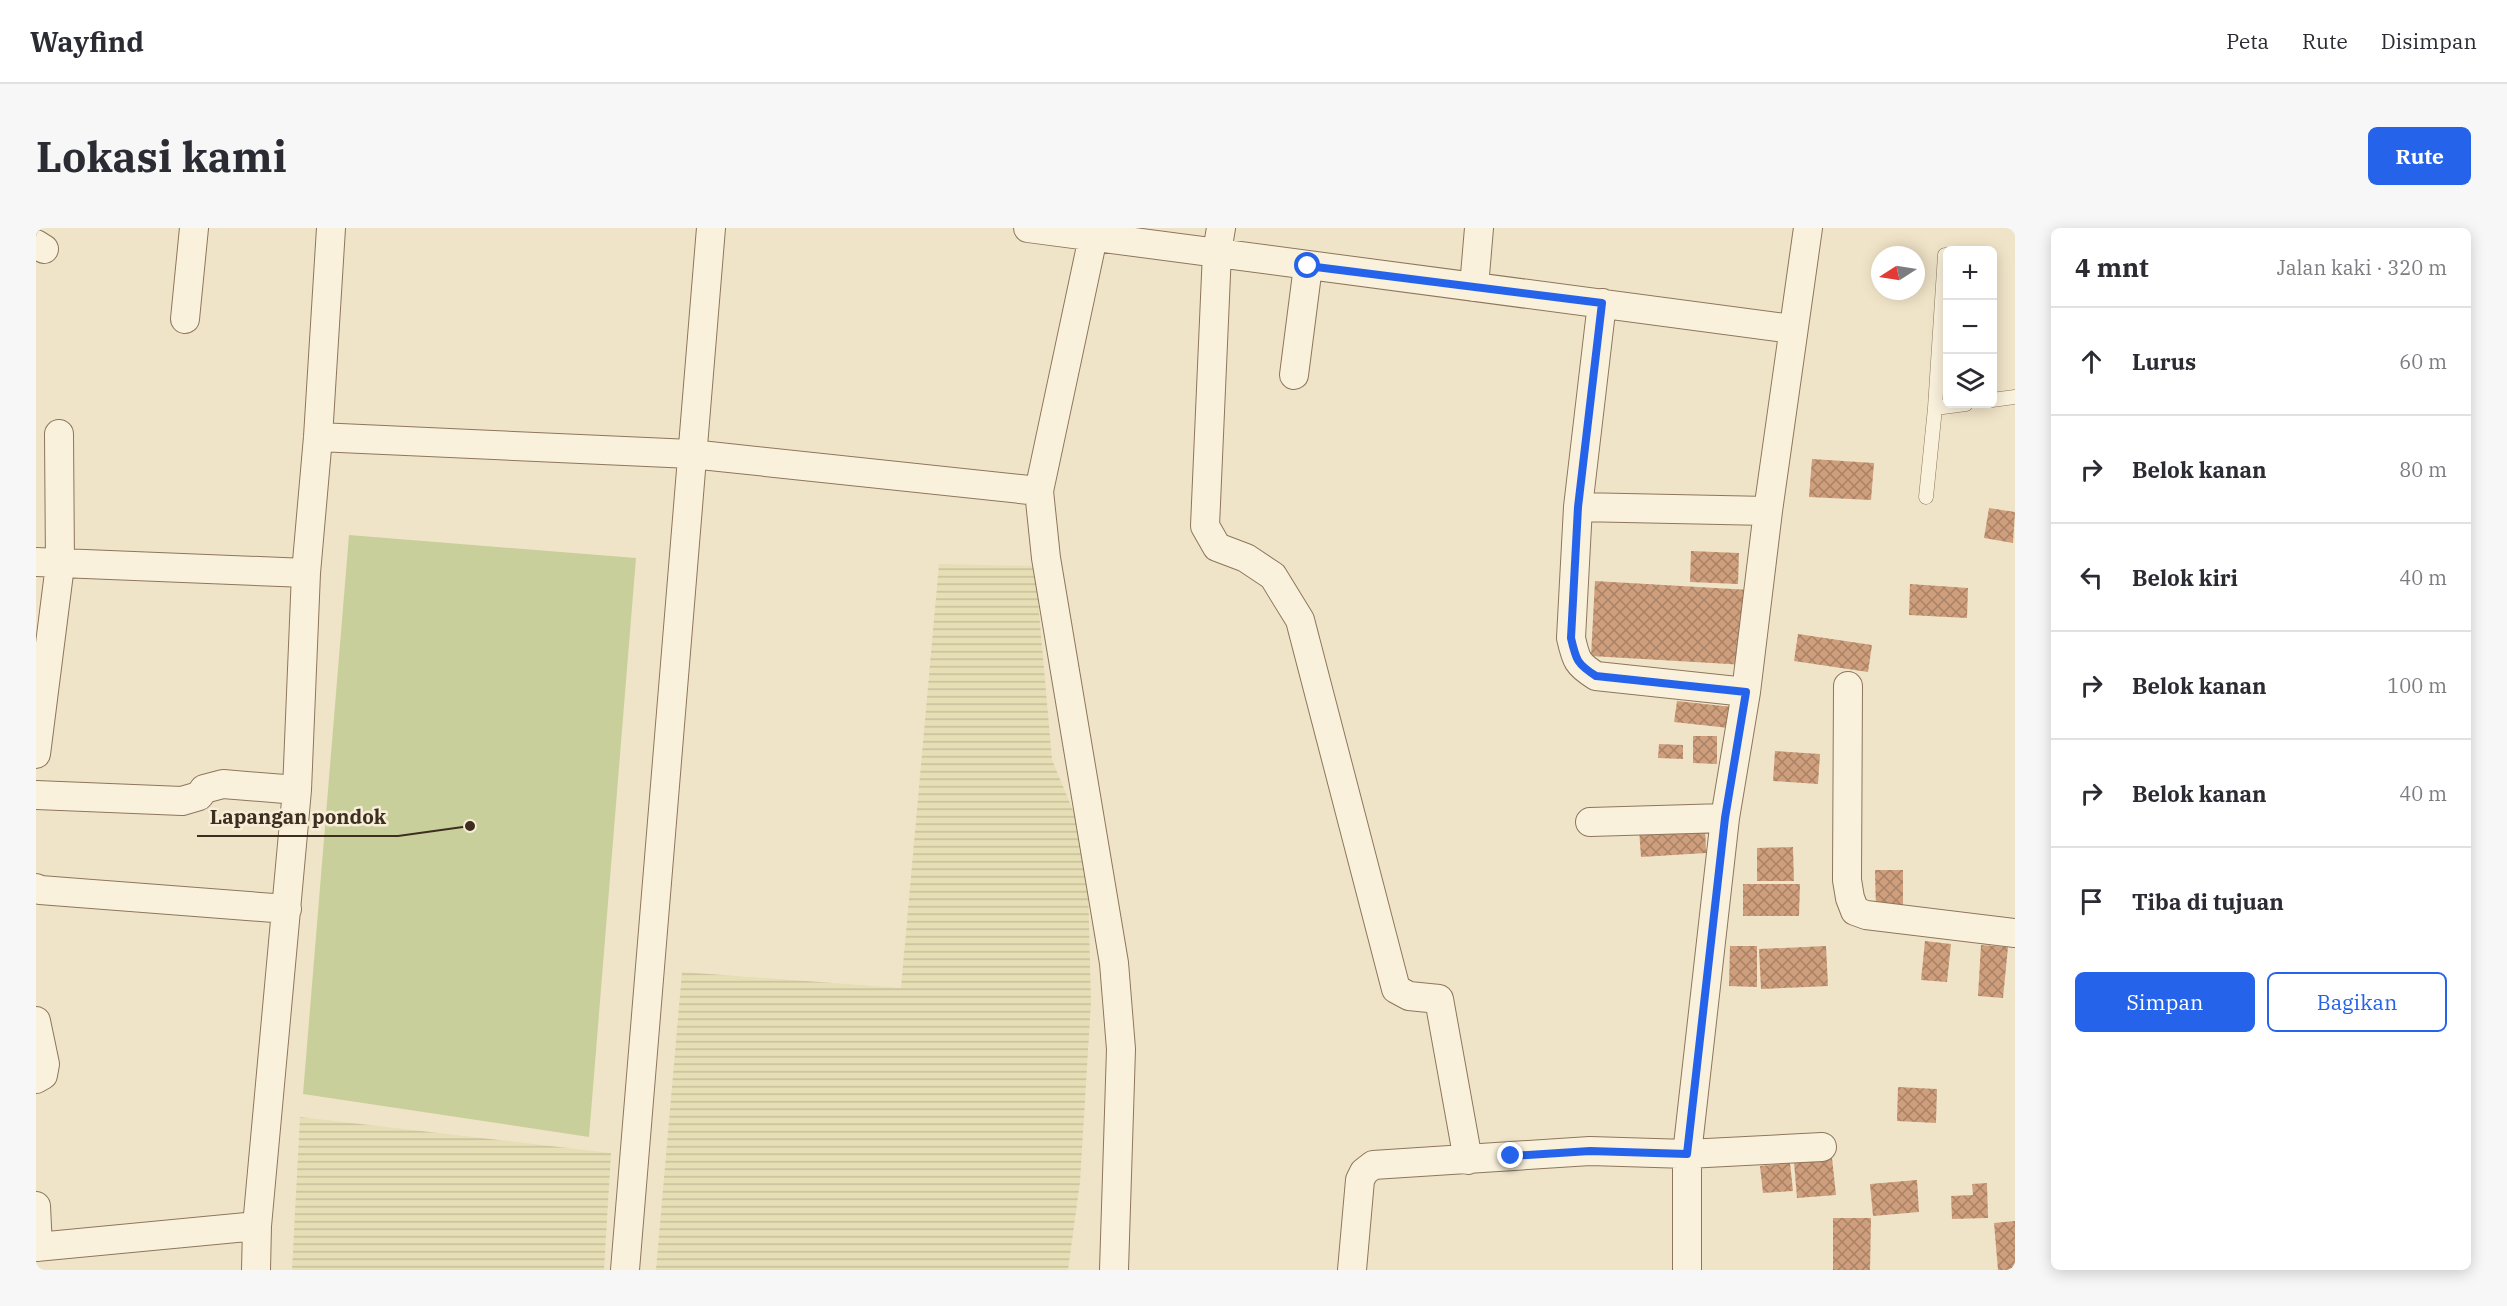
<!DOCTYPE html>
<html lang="id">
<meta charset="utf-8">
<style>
:root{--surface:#fff;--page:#f7f7f7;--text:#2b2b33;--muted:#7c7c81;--line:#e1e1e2;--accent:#2563eb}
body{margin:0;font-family:"IBM Plex Serif",serif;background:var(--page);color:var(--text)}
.controls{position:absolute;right:18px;top:18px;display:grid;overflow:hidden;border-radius:9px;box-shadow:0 3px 15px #0003}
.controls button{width:54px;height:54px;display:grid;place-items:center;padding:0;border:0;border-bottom:2px solid var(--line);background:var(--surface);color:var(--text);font:30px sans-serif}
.compass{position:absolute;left:1835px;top:18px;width:54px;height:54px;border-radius:50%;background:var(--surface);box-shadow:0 3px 15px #0003;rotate:258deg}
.stop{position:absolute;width:18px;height:18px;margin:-14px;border:4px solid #2563eb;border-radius:50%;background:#fff}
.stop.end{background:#2563eb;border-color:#fff;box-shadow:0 2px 6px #0008}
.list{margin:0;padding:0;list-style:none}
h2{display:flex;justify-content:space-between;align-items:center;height:78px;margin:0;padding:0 24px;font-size:26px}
h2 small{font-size:20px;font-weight:400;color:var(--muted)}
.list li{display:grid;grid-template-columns:39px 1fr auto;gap:18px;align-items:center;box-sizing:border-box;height:108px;padding:0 24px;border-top:2px solid var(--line)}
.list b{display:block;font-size:22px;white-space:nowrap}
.list em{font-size:20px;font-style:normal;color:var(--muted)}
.actions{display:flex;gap:12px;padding:18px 24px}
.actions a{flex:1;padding:14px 0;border:2px solid var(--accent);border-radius:9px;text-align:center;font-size:21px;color:var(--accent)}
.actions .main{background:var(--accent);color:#fff}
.icon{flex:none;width:33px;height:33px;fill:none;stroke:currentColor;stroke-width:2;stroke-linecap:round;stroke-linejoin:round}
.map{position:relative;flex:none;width:1979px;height:1042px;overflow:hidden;border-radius:9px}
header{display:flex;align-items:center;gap:36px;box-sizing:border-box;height:84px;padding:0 30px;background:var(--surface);border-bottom:2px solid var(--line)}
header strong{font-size:28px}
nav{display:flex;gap:33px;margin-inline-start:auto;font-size:21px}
.intro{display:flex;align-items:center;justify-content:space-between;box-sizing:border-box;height:144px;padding:0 36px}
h1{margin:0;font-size:42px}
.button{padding:15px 27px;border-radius:9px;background:var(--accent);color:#fff;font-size:21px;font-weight:700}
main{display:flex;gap:36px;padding:0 36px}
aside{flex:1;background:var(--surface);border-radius:9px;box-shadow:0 3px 15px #0003}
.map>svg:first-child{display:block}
.farmland{fill:url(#farmland-rules)}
.green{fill:#c9cf9b}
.building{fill:url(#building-cross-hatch)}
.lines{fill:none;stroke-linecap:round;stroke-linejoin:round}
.service-casing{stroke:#8d765c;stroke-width:15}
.minor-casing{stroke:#8d765c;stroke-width:30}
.service{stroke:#faf1dc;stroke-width:14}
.minor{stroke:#faf1dc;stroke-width:28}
.route{stroke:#2563eb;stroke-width:8}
.leader{fill:none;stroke:#3d2e20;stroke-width:2}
.callout-dot{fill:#3d2e20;stroke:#f7eed8;stroke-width:2}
.callout-label{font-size:20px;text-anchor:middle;font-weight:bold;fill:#3d2e20;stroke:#f7eed8;stroke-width:5;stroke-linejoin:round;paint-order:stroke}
</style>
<header>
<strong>Wayfind</strong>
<nav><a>Peta</a><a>Rute</a><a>Disimpan</a></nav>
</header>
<div class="intro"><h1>Lokasi kami</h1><a class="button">Rute</a></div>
<main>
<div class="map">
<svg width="1979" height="1042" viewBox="0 0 1979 1042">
<defs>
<pattern id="farmland-rules" width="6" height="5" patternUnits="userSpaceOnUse" patternTransform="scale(1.5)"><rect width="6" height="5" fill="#e6deb5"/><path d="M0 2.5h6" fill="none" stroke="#c6bf9b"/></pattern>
<pattern id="building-cross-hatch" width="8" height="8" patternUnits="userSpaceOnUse" patternTransform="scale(1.5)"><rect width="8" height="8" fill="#cf9f7d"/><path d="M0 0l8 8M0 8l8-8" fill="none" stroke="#a98266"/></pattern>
</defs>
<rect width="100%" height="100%" fill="#f0e4c8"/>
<path class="farmland" d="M903 336 999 338 1016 532 1051 616 1055 774 1044 954 1032 1042H620L646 744 865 760Z
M264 889 575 925 568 1042H256Z"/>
<path class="green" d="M313 307 600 330 553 909 267 866Z"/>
<path class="building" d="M1776 231 1838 235 1835 272 1773 269Z
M1953 280 1979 284 1977 315 1948 310Z
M1655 323 1703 325 1702 356 1654 354Z
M1559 353 1714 362 1710 437 1555 428Z
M1874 356 1932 360 1931 390 1873 387Z
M1762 406 1836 417 1832 444 1758 433Z
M1641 473 1696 479 1693 500 1638 494Z
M1657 508H1681V536L1657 535Z
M1623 516 1647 517V531L1622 530Z
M1739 523 1784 526 1782 556 1737 553Z
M1669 598 1670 625 1605 629 1603 601Z
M1757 619 1758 653H1721V620Z
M1839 642H1867V683H1840Z
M1707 656H1764L1763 688H1707Z
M1889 713 1915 716 1911 754 1885 752Z
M1945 717 1972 719 1967 770 1942 768Z
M1694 718H1721V759L1693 758Z
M1790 718 1792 758 1725 761 1723 721Z
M1862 859 1901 861 1900 895 1861 893Z
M1796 930 1800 967 1761 970 1758 934Z
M1754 935 1757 963 1727 965 1724 938Z
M1881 952 1883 984 1837 988 1834 956Z
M1951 955 1952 990 1916 991 1915 968 1937 967 1936 956Z
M1797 990H1835L1834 1042H1797Z
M1979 993V1042H1962L1958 995Z"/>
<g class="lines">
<g class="service-casing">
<path id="service" d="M1956 172 1979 169
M1899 180 1909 27
M1890 269 1899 180 1930 176"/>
</g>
<g class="minor-casing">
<path id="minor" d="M992 0 1757 101
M1185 0 1181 24 1169 298 1181 319 1210 330 1237 348 1264 392 1360 761 1373 768 1403 771 1432 932
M1057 9 1003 263 1010 330 1078 735 1085 821 1078 1042
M0 16 8 21
M1438 59 1443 0
M1566 75 1542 279 1535 410C1540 432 1541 436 1560 448L1710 464
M149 91 158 0
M1258 147 1272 38
M282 209 655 226 1003 263
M1542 279 1732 283
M0 334 270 345
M1812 458 1811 652 1814 670 1819 683 1830 687 1979 705
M0 526 24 337 23 206
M0 567 146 573 163 568 168 561 187 556 261 562
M1554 594 1689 590
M0 660 4 662 251 681
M0 793 9 836 7 847 0 851
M0 978 2 1019
M0 1019 221 998
M220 1042 221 998 261 562 270 345 282 209 295 0
M589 1042 675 0
M1316 1042 1324 952 1328 944 1337 937 1554 923 1651 926 1786 919
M1651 1042V926L1689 590 1710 464 1732 283 1772 0"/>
</g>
<use href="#service" class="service"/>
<use href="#minor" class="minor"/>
</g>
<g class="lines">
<path class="route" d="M1272 38 1566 75 1542 279 1535 410C1540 432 1541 436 1560 448L1710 464 1689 590 1651 926 1554 923 1475 928"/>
</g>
<path class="leader" d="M434 598L362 608H161"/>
<circle class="callout-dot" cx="434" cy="598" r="6"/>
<g class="callout-label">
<text x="262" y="596">Lapangan pondok</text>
</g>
</svg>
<div class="controls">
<button>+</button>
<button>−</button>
<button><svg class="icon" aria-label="layers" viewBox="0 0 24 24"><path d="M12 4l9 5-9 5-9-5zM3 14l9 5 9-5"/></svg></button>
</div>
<svg class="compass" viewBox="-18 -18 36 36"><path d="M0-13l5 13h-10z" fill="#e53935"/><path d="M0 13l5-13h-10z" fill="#7c7c81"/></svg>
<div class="stop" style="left:1272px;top:38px"></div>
<div class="stop end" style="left:1475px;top:928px"></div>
</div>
<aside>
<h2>4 mnt<small>Jalan kaki · 320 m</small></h2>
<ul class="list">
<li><svg class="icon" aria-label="ahead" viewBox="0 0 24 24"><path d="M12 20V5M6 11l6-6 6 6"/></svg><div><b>Lurus</b></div><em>60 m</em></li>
<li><svg class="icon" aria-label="right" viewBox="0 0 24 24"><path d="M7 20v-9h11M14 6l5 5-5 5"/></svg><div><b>Belok kanan</b></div><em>80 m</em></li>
<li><svg class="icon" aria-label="left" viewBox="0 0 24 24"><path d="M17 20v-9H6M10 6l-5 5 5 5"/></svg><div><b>Belok kiri</b></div><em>40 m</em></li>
<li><svg class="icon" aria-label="right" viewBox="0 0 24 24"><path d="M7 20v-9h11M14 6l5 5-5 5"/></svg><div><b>Belok kanan</b></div><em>100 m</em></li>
<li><svg class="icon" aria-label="right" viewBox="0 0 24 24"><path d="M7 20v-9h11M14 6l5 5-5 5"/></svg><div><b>Belok kanan</b></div><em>40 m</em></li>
<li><svg class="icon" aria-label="arrive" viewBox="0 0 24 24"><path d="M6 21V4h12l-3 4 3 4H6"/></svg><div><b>Tiba di tujuan</b></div></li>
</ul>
<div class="actions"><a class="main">Simpan</a><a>Bagikan</a></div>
</aside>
</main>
